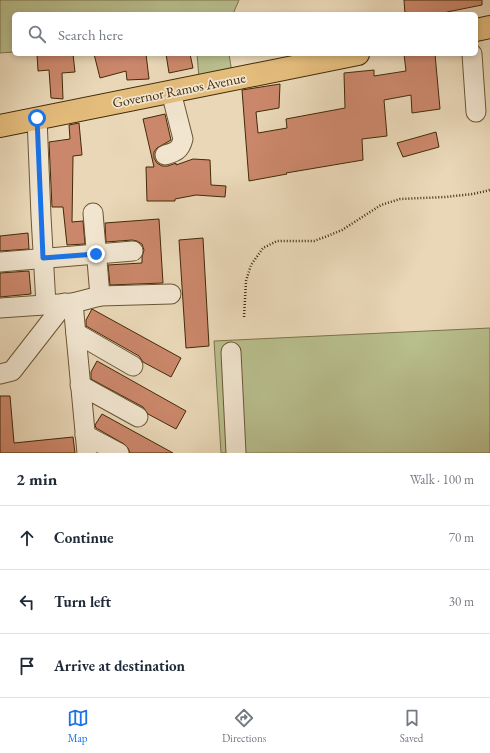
<!DOCTYPE html>
<html lang="en">
<head>
<meta charset="utf-8">
<style>
  body { margin:0; font-family:"EB Garamond",serif; background:#f6f6f7; color:#1f2937 }
  .stop { position:absolute; width:12px; height:12px; margin:-9px; border:3px solid #1a73e8; border-radius:50%; background:#fff }
  .stop.end { background:#1a73e8; border-color:#fff; box-shadow:0 1px 4px #0008 }
  .list { margin:0; padding:0; list-style:none }
  h2 { display:flex; justify-content:space-between; align-items:center; height:52px; margin:0; padding:0 16px; font-size:17px }
  h2 small { font-size:13px; font-weight:400; color:#747a83 }
  .list li { display:grid; grid-template-columns:26px 1fr auto; gap:12px; align-items:center; box-sizing:border-box; height:64px; padding:0 16px; border-top:1px solid #e0e1e3 }
  .list b { display:block; font-size:15px; white-space:nowrap }
  .list em { font-size:13px; font-style:normal; color:#747a83 }
  .icon { flex:none; width:22px; height:22px; fill:none; stroke:currentColor; stroke-width:2; stroke-linecap:round; stroke-linejoin:round }
  .map { position:relative; flex:none; width:490px; height:453px; overflow:hidden }
  .search { position:absolute; background:#fff; box-shadow:0 2px 6px #0003; left:12px; right:12px; top:12px; height:44px; display:flex; align-items:center; gap:10px; box-sizing:border-box; padding:0 14px; border-radius:6px; color:#747a83; font-size:15px }
  .sheet { height:244px; background:#fff }
  nav { display:flex; justify-content:space-around; align-items:center; box-sizing:border-box; height:56px; border-top:1px solid #e0e1e3; background:#fff; font-size:11px; color:#747a83 }
  nav a { display:grid; justify-items:center; gap:2px }
  nav .on { color:#1a73e8 }
  .map>svg:first-child { display:block }
  .green { fill:#b8be8d; stroke:#7d744a }
  .building { fill:#cb876b; stroke:#422b07 }
  .lines { fill:none; stroke-linecap:round; stroke-linejoin:round }
  .minor-casing { stroke:#6c5633; stroke-width:21 }
  .major-casing { stroke:#422b07; stroke-width:24 }
  .path { stroke:#422b07; stroke-width:2.5; stroke-dasharray:1 2; stroke-linecap:butt }
  .minor { stroke:#f1e5d0; stroke-width:19 }
  .major { stroke:#e4bc7c; stroke-width:22 }
  .route { stroke:#1a73e8; stroke-width:5 }
  .labels { text-anchor:middle; stroke-width:3.5; stroke-linejoin:round; paint-order:stroke }
  .street-label { font-size:14px; fill:#422b07; stroke:#f1e5d0 }
</style>
</head>
<body>
<div class="map">
<svg width="490" height="453" viewBox="0 0 490 453">
  <rect width="100%" height="100%" fill="#e9d7b7"/>
  <filter id="stains"><feTurbulence type="fractalNoise" baseFrequency=".005" numOctaves="4"/><feColorMatrix values="0 0 0 0 .2 0 0 0 0 .09 0 0 0 0 .02 0 0 0 .5 -.17"/></filter>
  <radialGradient id="worn" r=".72"><stop offset=".6" stop-color="#630" stop-opacity="0"/><stop offset="1" stop-color="#630" stop-opacity=".3"/></radialGradient>
  <!-- green -->
  <g class="green">
    <polygon points="0,0 239,0 233,14 14,14 14,52 0,53"/>
    <polygon points="197,54 229,54 232,73 199,78"/>
    <polygon points="490,328 490,453 221,453 214,341"/>
  </g>
  <!-- building -->
  <g class="building">
    <polygon points="404,0 482,0 482,5 447,12 447,14 405,14"/>
    <polygon points="37,54 73,54 75,72 62,73 63,99 51,98 49,70 38,71"/>
    <polygon points="94,54 146,54 149,79 127,80 126,71 100,78"/>
    <polygon points="166,54 190,54 193,68 169,73"/>
    <polygon points="404,54 435,54 440,109 412,113 411,95 384,100 387,136 362,139 363,160 286,173 287,174 249,181 242,90 280,84 279,108 256,112 258,133 287,128 286,119 345,108 344,73 374,70 374,76 406,71"/>
    <polygon points="165,114 171,140 157,148 154,152 154,158 157,163 162,166 168,166 176,163 176,165 193,159 210,160 211,185 226,186 225,197 196,195 175,199 175,201 147,201 146,167 154,167 143,119"/>
    <polygon points="79,123 82,155 73,156 72,222 83,221 85,244 67,245 63,207 52,207 49,142 70,139 69,125"/>
    <polygon points="436,132 439,147 403,157 397,143"/>
    <polygon points="159,219 163,283 110,285 108,265 142,263 142,257 144,250 142,244 137,241 132,240 106,242 105,223"/>
    <polygon points="28,233 29,249 0,251 0,236"/>
    <polygon points="203,238 209,346 186,348 179,240"/>
    <polygon points="29,271 31,294 0,297 0,273"/>
    <polygon points="92,309 181,358 171,377 143,362 139,356 86,326 86,320"/>
    <polygon points="97,361 186,411 176,429 148,414 143,407 91,379 91,372"/>
    <polygon points="0,396 10,396 14,443 73,437 75,453 0,453"/>
    <polygon points="102,414 173,453 130,453 128,448 124,444 96,428 95,425"/>
  </g>
  <g class="lines">
    <!-- minor casing -->
    <g class="minor-casing">
      <g id="minor">
        <polyline points="472,54 476,112"/>
        <polyline points="37,118 41,216 46,305"/>
        <path d="M165,155c10,-3 15,-4 18,-16l-12,-47"/>
        <polyline points="0,262 133,251"/>
        <polyline points="100,296 171,294"/>
        <polyline points="73,303 100,296 93,213"/>
        <polyline points="0,308 73,303 87,453"/>
        <polyline points="76,333 133,366"/>
        <polyline points="231,352 236,453"/>
        <polyline points="0,374 12,371 65,303"/>
        <polyline points="80,385 138,417"/>
        <polyline points="85,435 119,453"/>
      </g>
    </g>
    <!-- major casing -->
    <g class="major-casing">
      <g id="major">
        <polyline points="476,30 490,27"/>
        <polyline points="0,126 358,54"/>
      </g>
    </g>
    <!-- path -->
    <polyline class="path" points="244,317 246,281 251,265 263,248 277,241 314,241 325,237 342,230 381,205 400,199 445,197 473,194 490,190"/>
    <!-- minor -->
    <use href="#minor" class="minor"/>
    <!-- major -->
    <use href="#major" class="major"/>
  </g>
  <g class="lines">
    <!-- route -->
    <polyline class="route" points="37,118 43,258 96,254"/>
  </g>
  <g class="labels">
    <!-- street labels -->
    <g class="street-label">
      <text transform="translate(179 90) rotate(-11)" y="5">Governor Ramos Avenue</text>
    </g>
  </g>
  <rect width="100%" height="100%" filter="url(#stains)"/>
  <rect width="100%" height="100%" fill="url(#worn)"/>
</svg>
<div class="stop" style="left:37px;top:118px"></div>
<div class="stop end" style="left:96px;top:254px"></div>
<div class="search"><svg class="icon" aria-label="search" viewBox="0 0 24 24"><circle cx="10" cy="10" r="6"/><path d="M15 15l6 6"/></svg>Search here</div>
</div>
<section class="sheet">
<h2>2 min<small>Walk · 100 m</small></h2>
<ul class="list">
<li><svg class="icon" aria-label="ahead" viewBox="0 0 24 24"><path d="M12 20V5M6 11l6-6 6 6"/></svg><div><b>Continue</b></div><em>70 m</em></li>
<li><svg class="icon" aria-label="left" viewBox="0 0 24 24"><path d="M17 20v-9H6M10 6l-5 5 5 5"/></svg><div><b>Turn left</b></div><em>30 m</em></li>
<li><svg class="icon" aria-label="arrive" viewBox="0 0 24 24"><path d="M6 21V4h12l-3 4 3 4H6"/></svg><div><b>Arrive at destination</b></div></li>
</ul>
</section>
<nav>
<a class="on"><svg class="icon" aria-label="map" viewBox="0 0 24 24"><path d="M3 6l6-2 6 2 6-2v14l-6 2-6-2-6 2zM9 4v14M15 6v14"/></svg>Map</a>
<a><svg class="icon" aria-label="directions" viewBox="0 0 24 24"><path d="M12 3l9 9-9 9-9-9zM9 14v-3h6M13 9l2 2-2 2"/></svg>Directions</a>
<a><svg class="icon" aria-label="saved" viewBox="0 0 24 24"><path d="M7 4h10v16l-5-4-5 4z"/></svg>Saved</a>
</nav>
</body>
</html>
